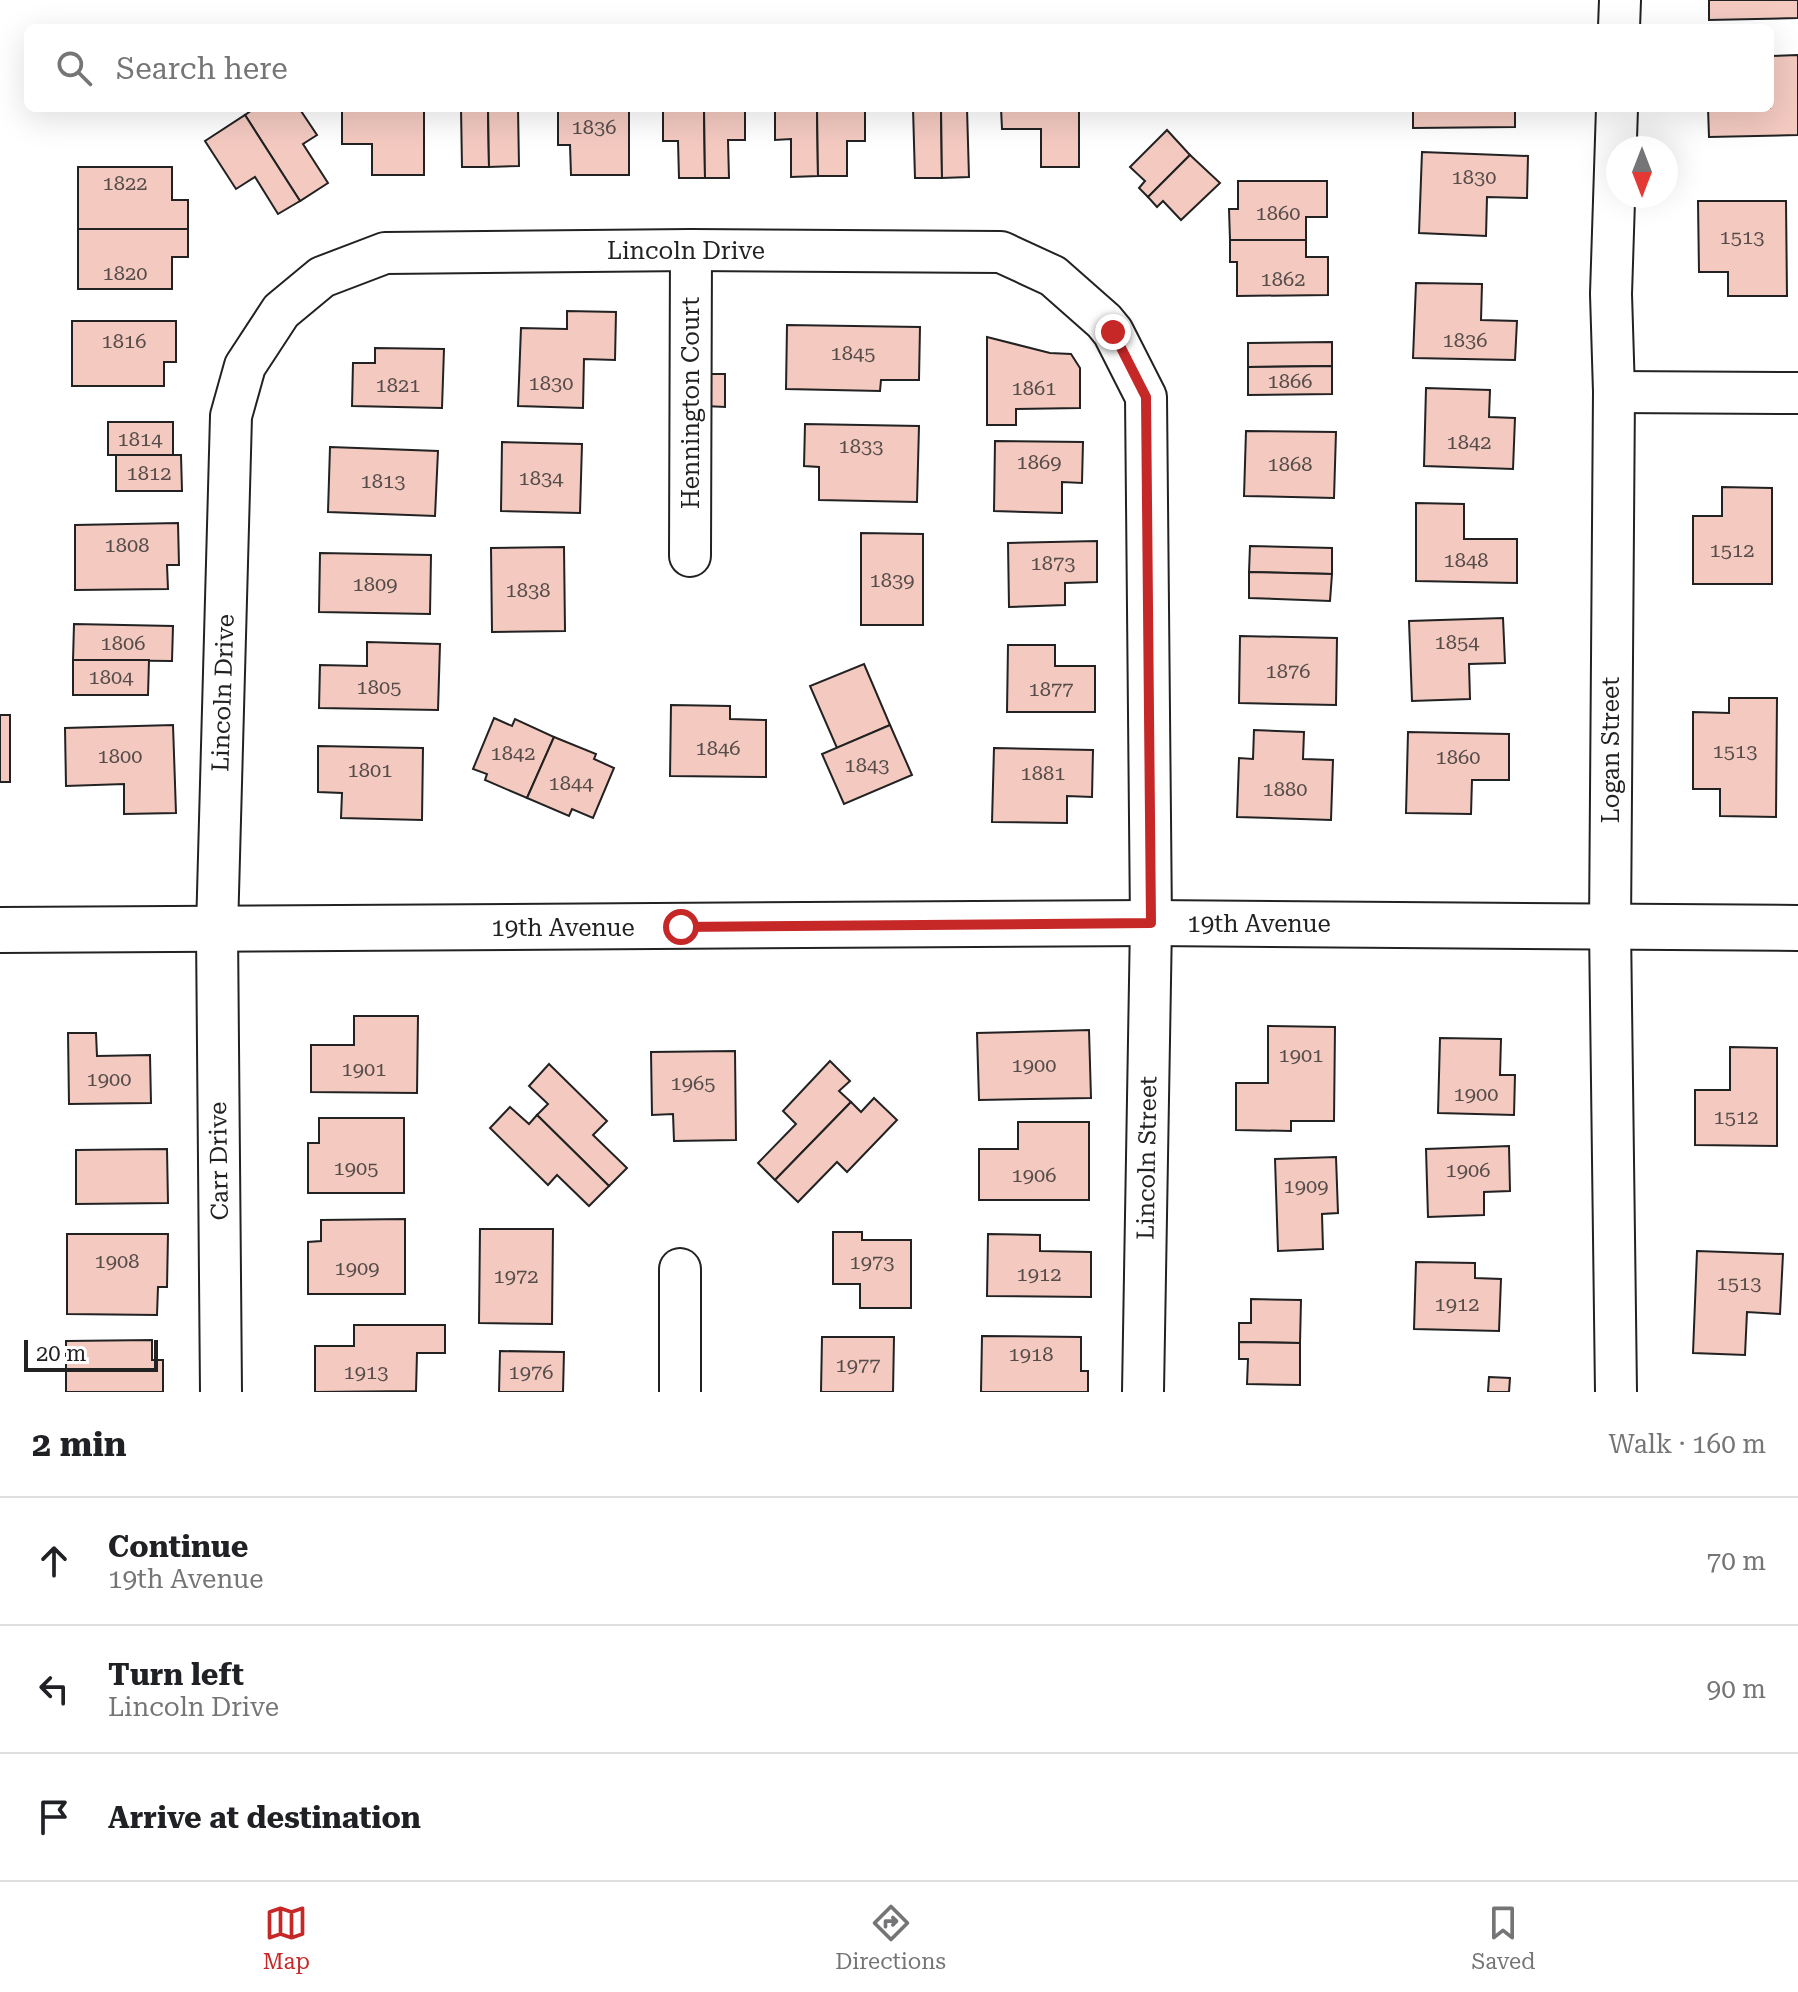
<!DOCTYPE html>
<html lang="en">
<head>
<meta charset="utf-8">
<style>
  body { margin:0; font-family:"Roboto Serif",serif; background:#f2f2f2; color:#202124 }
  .compass { position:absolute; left:1606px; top:136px; width:72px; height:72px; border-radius:50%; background:#fff; box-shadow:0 8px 32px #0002; rotate:180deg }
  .scale { position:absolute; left:24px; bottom:20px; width:134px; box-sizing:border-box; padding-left:8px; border:4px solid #222; border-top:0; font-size:22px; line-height:28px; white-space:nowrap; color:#222; -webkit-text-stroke:6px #fff; paint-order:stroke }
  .stop { position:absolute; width:24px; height:24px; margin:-18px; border:6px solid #c62828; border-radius:50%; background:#fff }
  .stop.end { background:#c62828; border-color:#fff; box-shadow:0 2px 8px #0008 }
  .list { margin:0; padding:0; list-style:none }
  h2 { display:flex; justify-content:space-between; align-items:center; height:104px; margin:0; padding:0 32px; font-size:34px }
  h2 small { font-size:26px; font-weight:400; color:#757577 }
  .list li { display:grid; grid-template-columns:52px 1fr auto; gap:24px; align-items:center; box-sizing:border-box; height:128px; padding:0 32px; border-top:2px solid #e0e0e0 }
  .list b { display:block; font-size:30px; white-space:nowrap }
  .list p { margin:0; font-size:26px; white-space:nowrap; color:#757577 }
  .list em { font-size:26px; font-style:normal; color:#757577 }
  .icon { flex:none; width:44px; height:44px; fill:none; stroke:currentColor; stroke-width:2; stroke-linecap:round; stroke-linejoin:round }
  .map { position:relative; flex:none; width:1798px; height:1392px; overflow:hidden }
  .search { position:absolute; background:#fff; box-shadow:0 8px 32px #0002; left:24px; right:24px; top:24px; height:88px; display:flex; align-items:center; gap:20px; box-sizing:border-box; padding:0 28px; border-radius:12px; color:#757577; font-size:30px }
  .sheet { height:488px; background:#fff }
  nav { display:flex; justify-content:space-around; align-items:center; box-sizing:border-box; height:112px; border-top:2px solid #e0e0e0; background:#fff; font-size:22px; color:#757577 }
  nav a { display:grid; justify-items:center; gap:4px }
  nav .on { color:#c62828 }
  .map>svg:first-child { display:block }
  .building { fill:#f3c9c0; stroke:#222; stroke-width:2 }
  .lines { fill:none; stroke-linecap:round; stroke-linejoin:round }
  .minor-casing { stroke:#222; stroke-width:44 }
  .tertiary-casing { stroke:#222; stroke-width:48 }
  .minor { stroke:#fff; stroke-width:40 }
  .tertiary { stroke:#fff; stroke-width:44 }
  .route { stroke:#c62828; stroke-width:10 }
  .labels { text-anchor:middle; stroke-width:6; stroke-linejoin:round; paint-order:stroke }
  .number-label { font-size:20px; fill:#564c4a }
  .street-label { font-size:24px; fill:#222; stroke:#fff }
</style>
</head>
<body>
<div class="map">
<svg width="1798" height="1392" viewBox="0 0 1798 1392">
  <rect width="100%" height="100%" fill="#fff"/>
  <!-- building -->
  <g class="building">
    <polygon points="1709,0 1798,0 1798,18 1709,20"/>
    <polygon points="1798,55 1798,135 1709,137 1708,108 1770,108 1770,56"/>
    <polygon points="255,108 299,108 317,135 303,144 328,183 300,201 245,115"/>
    <polygon points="342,108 424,108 424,175 372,175 372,144 342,144"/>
    <polygon points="461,108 488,108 489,167 462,167"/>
    <polygon points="488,108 518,108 519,166 489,167"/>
    <polygon points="558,108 629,108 629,175 571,175 570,145 558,145"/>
    <polygon points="663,108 704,108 705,178 679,178 678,141 663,141"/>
    <polygon points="704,108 745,108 745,140 728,140 729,178 705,178"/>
    <polygon points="775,108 817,108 818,176 791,177 791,139 775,140"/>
    <polygon points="817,108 865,108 865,141 847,141 847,176 818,176"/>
    <polygon points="913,108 941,108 942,178 915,178"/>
    <polygon points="941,108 967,108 969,177 942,178"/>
    <polygon points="1001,108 1079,108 1079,167 1041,167 1041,129 1002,129"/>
    <polygon points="1413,108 1515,108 1515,127 1413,128"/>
    <polygon points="245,115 300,201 278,214 255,177 236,189 205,141"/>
    <polygon points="1167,130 1190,155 1148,197 1139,188 1145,181 1130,167"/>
    <polygon points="1422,152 1528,156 1527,198 1487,197 1486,236 1419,233"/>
    <polygon points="1190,155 1220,183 1181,220 1163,201 1157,207 1148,197"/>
    <polygon points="78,167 172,167 172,200 188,200 188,229 78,229"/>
    <polygon points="1238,181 1327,181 1327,217 1306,217 1306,240 1230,240 1229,209 1238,209"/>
    <polygon points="1698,201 1786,201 1787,296 1728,296 1728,272 1699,272"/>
    <polygon points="78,229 188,229 188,257 172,257 172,289 78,289"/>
    <polygon points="1230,240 1306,240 1306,257 1328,257 1328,295 1237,296 1237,262 1230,262"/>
    <polygon points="1416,283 1482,284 1481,320 1517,321 1515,360 1413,358"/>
    <polygon points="567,311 616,312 615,360 584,359 583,408 518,406 521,328 567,329"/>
    <polygon points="72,321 176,321 176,362 164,362 164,386 72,386"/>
    <polygon points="787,325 920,327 919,380 881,380 880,391 786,389"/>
    <polygon points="987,337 1050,353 1071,354 1080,368 1080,408 1016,409 1016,425 987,425"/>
    <polygon points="1332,342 1332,366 1248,367 1248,343"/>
    <polygon points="375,348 444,349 442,408 352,406 353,363 375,363"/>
    <polygon points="1332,366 1332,394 1248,395 1248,367"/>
    <polygon points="707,374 725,374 725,407 705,406"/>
    <polygon points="1426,388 1490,390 1489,417 1515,418 1513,469 1424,466"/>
    <rect x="108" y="422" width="65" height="33"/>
    <polygon points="805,424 919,426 917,502 819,500 819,467 804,466"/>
    <polygon points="1246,431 1336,432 1334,498 1244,496"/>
    <polygon points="995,441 1083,442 1082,483 1062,482 1062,513 994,511"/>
    <polygon points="502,442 582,444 580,513 501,511"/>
    <polygon points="330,447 438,451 435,516 328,512"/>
    <polygon points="116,455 181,455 182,491 116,491"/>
    <polygon points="1722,487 1772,488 1772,584 1693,584 1693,516 1722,516"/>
    <polygon points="1416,503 1464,504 1464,539 1517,539 1517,583 1416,581"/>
    <polygon points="178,523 179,565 167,565 168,589 75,590 75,525"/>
    <polygon points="861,533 923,534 923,625 861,625"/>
    <polygon points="1097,541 1097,582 1065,583 1065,605 1009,607 1008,543"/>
    <polygon points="1250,546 1332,548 1332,574 1249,572"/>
    <polygon points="564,547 565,631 492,632 491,548"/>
    <polygon points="320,553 431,555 430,614 319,612"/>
    <polygon points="1249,572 1332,574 1330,601 1249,598"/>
    <polygon points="1503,618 1505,663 1469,664 1470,699 1412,701 1409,621"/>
    <polygon points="74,624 173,626 172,661 73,660"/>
    <polygon points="1240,636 1337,638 1336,705 1239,703"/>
    <polygon points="367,642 440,644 438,710 319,708 320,665 367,666"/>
    <polygon points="1008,645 1055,645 1055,666 1095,666 1095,712 1007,712"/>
    <polygon points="73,660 149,660 148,695 73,695"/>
    <polygon points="864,664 890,725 837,748 810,686"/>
    <polygon points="1729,698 1777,698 1776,817 1720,816 1720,789 1693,789 1693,712 1729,713"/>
    <polygon points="671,705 730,706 730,719 766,720 766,777 670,776"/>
    <rect x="0" y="715" width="10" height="67"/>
    <polygon points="494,718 512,726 515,719 554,737 527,798 485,780 487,774 473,769"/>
    <polygon points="173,725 176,813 124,814 124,784 66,786 65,728"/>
    <polygon points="890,725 912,775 844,804 822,754"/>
    <polygon points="1254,730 1304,732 1303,759 1333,760 1331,820 1237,817 1239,758 1253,759"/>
    <polygon points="1408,732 1509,734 1509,780 1472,780 1471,814 1406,813"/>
    <polygon points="554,737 596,754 594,759 614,768 593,818 572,809 569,816 527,798"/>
    <polygon points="318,746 423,748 422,820 341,818 342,793 318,792"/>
    <polygon points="994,748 1093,750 1092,797 1067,796 1067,823 992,822"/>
    <polygon points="354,1016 418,1016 417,1093 311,1092 311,1045 354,1045"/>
    <polygon points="1268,1026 1335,1027 1334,1121 1291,1121 1291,1131 1236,1130 1236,1083 1268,1083"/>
    <polygon points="1089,1030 1091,1098 979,1100 977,1033"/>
    <polygon points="68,1033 96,1033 97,1056 150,1055 151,1103 69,1104"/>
    <polygon points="1440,1038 1501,1039 1500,1075 1515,1075 1514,1115 1438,1113"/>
    <polygon points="1730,1047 1777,1048 1777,1146 1695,1145 1695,1090 1730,1090"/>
    <polygon points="735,1051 736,1140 674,1141 673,1114 652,1115 651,1052"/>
    <polygon points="830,1061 850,1081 839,1091 851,1102 775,1180 758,1163 796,1124 783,1111"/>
    <polygon points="549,1064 607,1121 593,1135 627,1168 609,1186 537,1115 548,1104 529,1086"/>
    <polygon points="874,1098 897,1120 847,1172 837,1162 798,1202 775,1180 851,1102 861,1112"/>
    <polygon points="510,1107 529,1124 537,1115 609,1186 589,1206 557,1175 548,1185 490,1128"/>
    <polygon points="319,1118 404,1118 404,1193 308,1193 308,1143 319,1143"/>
    <polygon points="1018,1122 1089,1122 1089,1200 979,1200 979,1149 1018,1149"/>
    <polygon points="1509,1146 1510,1191 1484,1192 1484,1215 1428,1217 1426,1149"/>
    <polygon points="167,1149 168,1203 76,1204 76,1150"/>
    <polygon points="1336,1157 1338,1213 1322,1214 1323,1249 1278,1251 1275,1159"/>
    <polygon points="405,1219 405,1294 308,1294 308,1242 321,1241 321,1220"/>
    <polygon points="480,1229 553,1229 552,1324 479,1323"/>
    <polygon points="833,1232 862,1232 862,1240 911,1240 911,1308 860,1308 860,1284 833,1284"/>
    <polygon points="67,1234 168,1234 167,1287 158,1287 157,1315 67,1314"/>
    <polygon points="988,1234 1040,1235 1040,1251 1091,1252 1091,1297 987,1296"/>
    <polygon points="1697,1251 1783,1254 1780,1314 1747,1312 1745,1355 1693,1353"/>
    <polygon points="1416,1262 1475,1263 1475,1278 1501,1279 1499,1331 1414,1329"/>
    <polygon points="1251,1299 1301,1300 1300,1343 1239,1342 1239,1323 1251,1323"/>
    <polygon points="354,1325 445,1325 445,1353 417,1353 416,1391 315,1392 315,1346 354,1346"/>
    <polygon points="982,1336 1081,1337 1081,1371 1088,1371 1088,1392 981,1392"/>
    <polygon points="822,1337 894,1337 893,1392 821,1392"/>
    <polygon points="152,1340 152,1360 163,1360 163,1392 66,1392 66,1341"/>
    <polygon points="1239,1342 1300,1343 1300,1385 1247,1384 1248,1359 1239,1359"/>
    <polygon points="500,1351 564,1352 563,1392 499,1392"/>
    <polygon points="1489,1377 1510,1378 1509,1392 1488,1392"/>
  </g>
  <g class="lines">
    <!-- minor casing -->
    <g class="minor-casing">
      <g id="minor">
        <polyline points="1619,28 1620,0"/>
        <polyline points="1614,392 1798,393"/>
        <polyline points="690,556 691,250"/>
        <polyline points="221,1392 217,930 231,416 245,366 281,311 322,277 385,253 691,250 1001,252 1053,276 1104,321 1113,332 1146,397 1151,923 1143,1392"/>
        <polyline points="680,1392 680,1269"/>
        <polyline points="1616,1392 1610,927 1614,392 1611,294 1617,108"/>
      </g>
    </g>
    <!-- tertiary casing -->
    <g class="tertiary-casing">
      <polyline id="tertiary" points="0,930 1151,923 1798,928"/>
    </g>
    <!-- minor -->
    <use href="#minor" class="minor"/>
    <!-- tertiary -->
    <use href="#tertiary" class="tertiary"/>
  </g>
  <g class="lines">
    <!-- route -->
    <polyline class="route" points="681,927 1151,923 1146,397 1113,332"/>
  </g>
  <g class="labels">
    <!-- number labels -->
    <g class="number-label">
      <text x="594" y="134">1836</text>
      <text x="1474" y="184">1830</text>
      <text x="125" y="190">1822</text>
      <text x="1278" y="220">1860</text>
      <text x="1742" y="244">1513</text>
      <text x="125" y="280">1820</text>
      <text x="1283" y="286">1862</text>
      <text x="1465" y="347">1836</text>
      <text x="124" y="348">1816</text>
      <text x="853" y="360">1845</text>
      <text x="1290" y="388">1866</text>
      <text x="551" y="390">1830</text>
      <text x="398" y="392">1821</text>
      <text x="1034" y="395">1861</text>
      <text x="140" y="446">1814</text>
      <text x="1469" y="449">1842</text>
      <text x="861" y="453">1833</text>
      <text x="1039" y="469">1869</text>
      <text x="1290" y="471">1868</text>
      <text x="149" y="480">1812</text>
      <text x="541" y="485">1834</text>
      <text x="383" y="488">1813</text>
      <text x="127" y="552">1808</text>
      <text x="1732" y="557">1512</text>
      <text x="1466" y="567">1848</text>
      <text x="1053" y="570">1873</text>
      <text x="892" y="587">1839</text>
      <text x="375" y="591">1809</text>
      <text x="528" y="597">1838</text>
      <text x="1457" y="649">1854</text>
      <text x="123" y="650">1806</text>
      <text x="1288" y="678">1876</text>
      <text x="111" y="684">1804</text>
      <text x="379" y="694">1805</text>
      <text x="1051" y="696">1877</text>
      <text x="718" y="755">1846</text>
      <text x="1735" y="758">1513</text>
      <text x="513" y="760">1842</text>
      <text x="120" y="763">1800</text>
      <text x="1458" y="764">1860</text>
      <text x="867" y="772">1843</text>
      <text x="370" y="777">1801</text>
      <text x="1043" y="780">1881</text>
      <text x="571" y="790">1844</text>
      <text x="1285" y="796">1880</text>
      <text x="1301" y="1062">1901</text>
      <text x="1034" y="1072">1900</text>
      <text x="364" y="1076">1901</text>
      <text x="109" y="1086">1900</text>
      <text x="693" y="1090">1965</text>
      <text x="1476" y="1101">1900</text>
      <text x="1736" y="1124">1512</text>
      <text x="356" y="1175">1905</text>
      <text x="1468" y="1177">1906</text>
      <text x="1034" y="1182">1906</text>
      <text x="1306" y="1193">1909</text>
      <text x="117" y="1268">1908</text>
      <text x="872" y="1269">1973</text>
      <text x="357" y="1275">1909</text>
      <text x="1039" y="1281">1912</text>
      <text x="516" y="1283">1972</text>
      <text x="1739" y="1290">1513</text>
      <text x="1457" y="1311">1912</text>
      <text x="1031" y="1361">1918</text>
      <text x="858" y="1372">1977</text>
      <text x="366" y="1379">1913</text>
      <text x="531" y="1379">1976</text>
    </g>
    <!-- street labels -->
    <g class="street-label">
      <text x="686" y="259">Lincoln Drive</text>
      <text transform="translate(691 403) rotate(-90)" y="8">Hennington Court</text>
      <text transform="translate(223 693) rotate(-88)" y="8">Lincoln Drive</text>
      <text transform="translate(1611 750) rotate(-90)" y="8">Logan Street</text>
      <text x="1259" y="932">19th Avenue</text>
      <text x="563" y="936">19th Avenue</text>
      <text transform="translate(1147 1158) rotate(-89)" y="8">Lincoln Street</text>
      <text transform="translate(219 1161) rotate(-91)" y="8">Carr Drive</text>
    </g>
  </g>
</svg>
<svg class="compass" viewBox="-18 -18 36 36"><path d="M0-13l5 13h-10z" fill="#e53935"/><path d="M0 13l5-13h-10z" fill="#757577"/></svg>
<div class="scale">20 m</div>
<div class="stop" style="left:681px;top:927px"></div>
<div class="stop end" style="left:1113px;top:332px"></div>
<div class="search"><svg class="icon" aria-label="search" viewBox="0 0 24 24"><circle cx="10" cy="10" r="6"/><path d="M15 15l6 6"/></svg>Search here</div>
</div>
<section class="sheet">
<h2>2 min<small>Walk · 160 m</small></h2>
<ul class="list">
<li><svg class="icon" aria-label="ahead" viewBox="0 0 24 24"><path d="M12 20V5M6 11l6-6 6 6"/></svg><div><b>Continue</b><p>19th Avenue</p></div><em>70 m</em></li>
<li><svg class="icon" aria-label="left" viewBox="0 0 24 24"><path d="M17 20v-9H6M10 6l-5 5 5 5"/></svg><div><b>Turn left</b><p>Lincoln Drive</p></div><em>90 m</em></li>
<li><svg class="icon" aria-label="arrive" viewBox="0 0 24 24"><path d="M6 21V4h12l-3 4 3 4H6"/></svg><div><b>Arrive at destination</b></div></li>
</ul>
</section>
<nav>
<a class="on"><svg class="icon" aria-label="map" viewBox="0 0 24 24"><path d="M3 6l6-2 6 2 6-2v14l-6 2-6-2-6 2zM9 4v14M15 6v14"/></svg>Map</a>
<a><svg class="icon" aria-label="directions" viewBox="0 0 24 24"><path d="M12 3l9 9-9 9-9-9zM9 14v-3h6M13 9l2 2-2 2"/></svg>Directions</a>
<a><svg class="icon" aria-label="saved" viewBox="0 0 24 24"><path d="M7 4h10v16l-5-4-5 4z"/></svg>Saved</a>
</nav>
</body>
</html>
